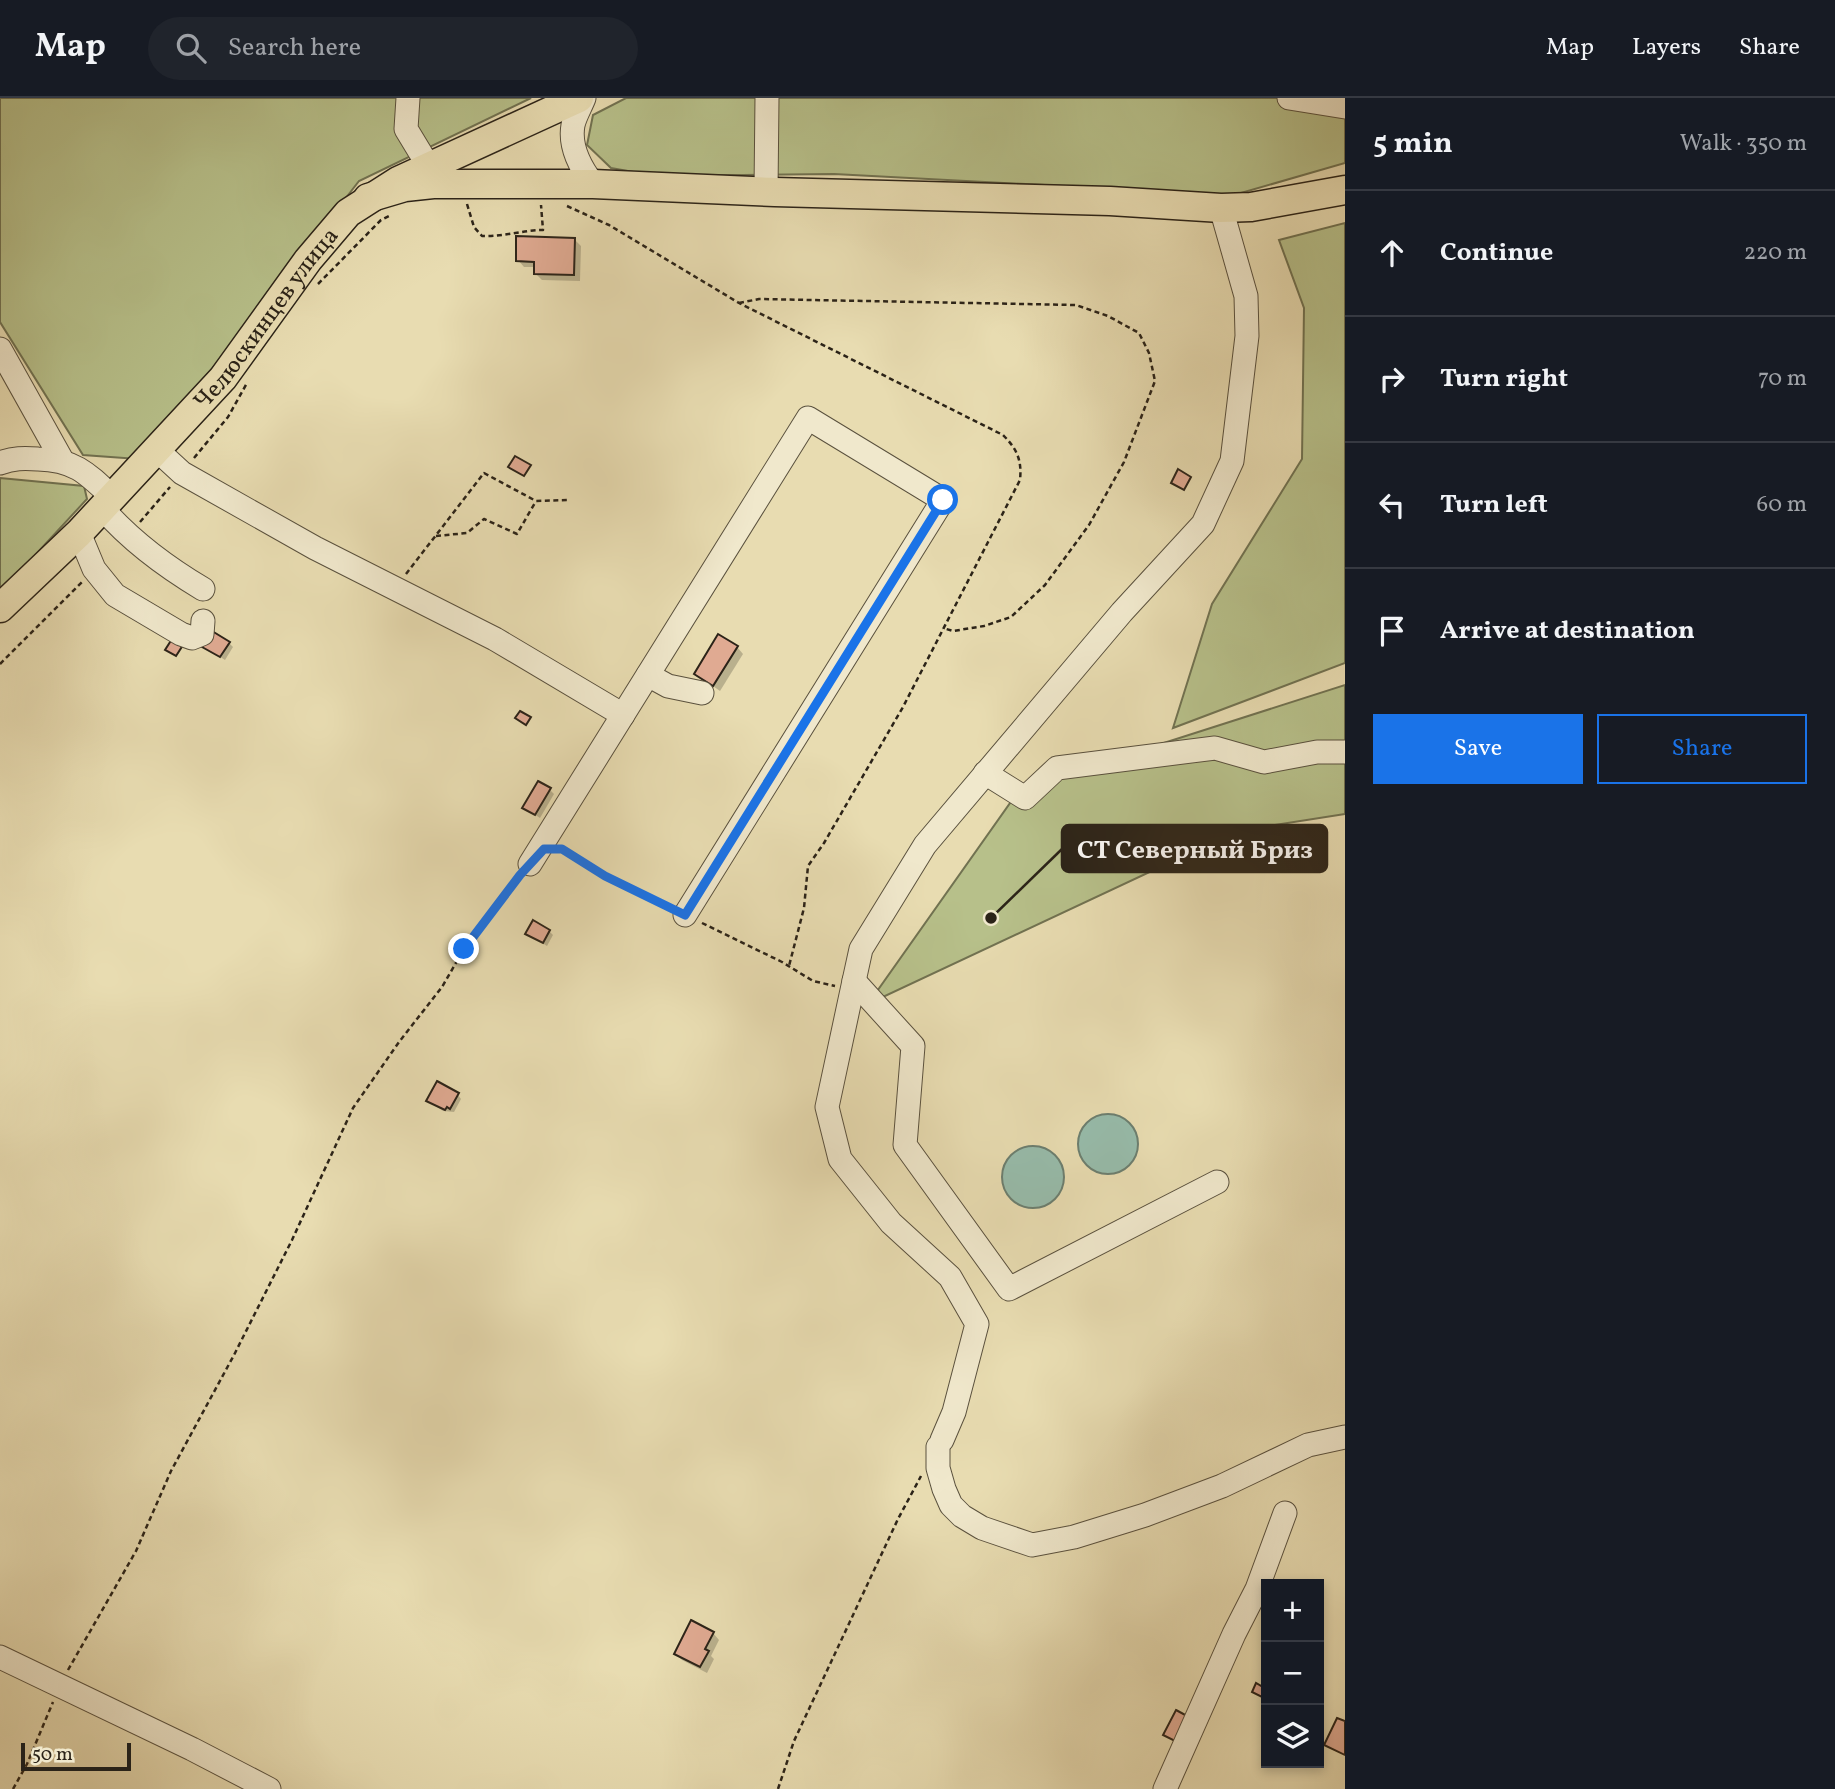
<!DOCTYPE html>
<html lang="en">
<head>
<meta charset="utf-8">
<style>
  body { margin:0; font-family:Vollkorn,serif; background:#20242c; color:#f1f3f6 }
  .controls { position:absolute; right:21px; bottom:21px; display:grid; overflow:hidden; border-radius:0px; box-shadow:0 4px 10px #0003 }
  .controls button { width:63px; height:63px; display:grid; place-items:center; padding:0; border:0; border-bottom:2px solid #363941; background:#171b24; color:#f1f3f6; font:35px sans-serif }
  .scale { position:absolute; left:21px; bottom:18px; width:110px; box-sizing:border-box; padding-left:7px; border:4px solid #2b2318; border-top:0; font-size:19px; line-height:24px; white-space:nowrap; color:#2b2318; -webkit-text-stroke:5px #f0e8cc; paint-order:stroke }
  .stop { position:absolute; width:21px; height:21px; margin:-16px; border:5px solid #1a73e8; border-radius:50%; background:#fff }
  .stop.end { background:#1a73e8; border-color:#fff; box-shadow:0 2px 7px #0008 }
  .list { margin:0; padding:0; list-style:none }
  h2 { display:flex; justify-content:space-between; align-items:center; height:91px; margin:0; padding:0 28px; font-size:30px }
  h2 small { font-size:23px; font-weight:400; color:#9ea1a6 }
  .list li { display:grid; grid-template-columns:46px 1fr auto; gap:21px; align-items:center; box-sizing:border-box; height:126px; padding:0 28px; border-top:2px solid #363941 }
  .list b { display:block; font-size:26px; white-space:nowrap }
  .list em { font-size:23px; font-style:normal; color:#9ea1a6 }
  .actions { display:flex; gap:14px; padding:21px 28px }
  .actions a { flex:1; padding:16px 0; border:2px solid #1a73e8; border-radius:0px; text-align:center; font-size:24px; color:#1a73e8 }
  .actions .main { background:#1a73e8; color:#fff }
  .icon { flex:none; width:38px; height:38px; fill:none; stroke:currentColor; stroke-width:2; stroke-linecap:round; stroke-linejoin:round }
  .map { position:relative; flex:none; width:1345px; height:1691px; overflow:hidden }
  header { display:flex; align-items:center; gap:42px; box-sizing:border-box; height:98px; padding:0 35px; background:#171b24; border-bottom:2px solid #363941 }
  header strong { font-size:33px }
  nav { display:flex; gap:38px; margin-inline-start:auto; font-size:24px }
  .search { width:490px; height:63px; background:#20242c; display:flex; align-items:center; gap:18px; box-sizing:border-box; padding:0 24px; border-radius:38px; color:#9ea1a6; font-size:26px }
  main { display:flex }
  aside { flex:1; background:#171b24 }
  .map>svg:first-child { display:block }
  .green { fill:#b7c08a; stroke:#717251; stroke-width:2 }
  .water { fill:#97bcab; stroke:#6c7f70; stroke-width:2 }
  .shadow { fill:#0003 }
  .building { fill:#e0aa92; stroke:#2b2318; stroke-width:2 }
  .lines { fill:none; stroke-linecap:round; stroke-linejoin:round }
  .minor-casing { stroke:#5a513e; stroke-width:25 }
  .major-casing { stroke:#2b2318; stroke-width:31 }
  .path { stroke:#2b2318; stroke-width:2.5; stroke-dasharray:5 3.5; stroke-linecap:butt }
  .minor { stroke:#f0e8cc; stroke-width:23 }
  .major { stroke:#e8dcb1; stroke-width:28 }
  .route { stroke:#1a73e8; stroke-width:9 }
  .labels { text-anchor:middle; stroke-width:5; stroke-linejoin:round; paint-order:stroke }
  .street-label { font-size:24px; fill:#2b2318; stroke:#f0e8cc }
  .leader { fill:none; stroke:#2b2318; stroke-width:2.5 }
  .callout-dot { fill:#2b2318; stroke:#f0e8cc; stroke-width:2.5 }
  .callout { fill:#2b2318; stroke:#2b2318; stroke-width:2.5 }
  .callout-label { font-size:26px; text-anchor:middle; font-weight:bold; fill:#fff }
</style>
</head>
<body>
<header>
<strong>Map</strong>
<div class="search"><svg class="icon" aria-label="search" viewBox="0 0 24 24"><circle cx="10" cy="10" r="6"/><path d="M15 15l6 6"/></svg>Search here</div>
<nav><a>Map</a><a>Layers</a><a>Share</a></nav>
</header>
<main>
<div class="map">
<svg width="1345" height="1691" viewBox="0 0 1345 1691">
  <rect width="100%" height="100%" fill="#e8dcb1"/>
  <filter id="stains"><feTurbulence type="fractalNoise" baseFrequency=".00286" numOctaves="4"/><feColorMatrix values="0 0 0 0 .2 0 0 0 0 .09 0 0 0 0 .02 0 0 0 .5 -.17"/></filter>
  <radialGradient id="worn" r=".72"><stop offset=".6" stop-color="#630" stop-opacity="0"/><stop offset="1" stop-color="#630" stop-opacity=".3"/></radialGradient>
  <!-- green -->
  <g class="green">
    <polygon points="0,0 531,0 359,83 243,233 138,361 83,357 0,224"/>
    <polygon points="626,0 1345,0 1345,65 1234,97 834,76 656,78 611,70 587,47 593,17"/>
    <polygon points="1345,125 1345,565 1173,630 1212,506 1302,361 1304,210 1279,142"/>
    <polygon points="0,380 84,388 87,401 0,495"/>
    <polygon points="1345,587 1345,716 1237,733 868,906 1020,691"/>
  </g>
  <!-- water -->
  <g class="water">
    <circle cx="1108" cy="1046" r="30"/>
    <circle cx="1033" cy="1079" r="31"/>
  </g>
  <!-- shadow -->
  <g class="shadow">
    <polygon points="574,141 581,148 580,183 542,182 536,176 536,169 524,169 518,162"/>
    <polygon points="229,545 233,549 225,562 205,549"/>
    <polygon points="737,549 743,556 720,593 696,576"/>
    <polygon points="550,692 554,696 540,720 525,710"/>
    <polygon points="549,833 553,837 547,848 527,835"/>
    <polygon points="458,997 461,1001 454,1014 443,1013 428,1003"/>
    <polygon points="713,1535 719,1542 711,1558 714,1561 707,1575 682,1562 676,1556"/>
  </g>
  <!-- building -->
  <g class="building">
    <polygon points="516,138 575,140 574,177 534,176 534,164 516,163"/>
    <polygon points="515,358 531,367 524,378 508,369"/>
    <polygon points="1178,371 1191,379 1184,392 1171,385"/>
    <polygon points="212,533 230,544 220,559 202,549"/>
    <polygon points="718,536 738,548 713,588 694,576"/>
    <polygon points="172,541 183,547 176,558 165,552"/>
    <polygon points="520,613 531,619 526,627 515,620"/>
    <polygon points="538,683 551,690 535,717 522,710"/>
    <polygon points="533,822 550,832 543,845 525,836"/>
    <polygon points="437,983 459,995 450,1011 447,1009 445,1012 426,1003"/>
    <polygon points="691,1522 714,1534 705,1551 709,1553 700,1569 674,1556"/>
    <polygon points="1266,1582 1266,1601 1252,1594 1256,1585 1263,1589"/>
    <polygon points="1176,1612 1189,1619 1177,1644 1163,1637"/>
    <polygon points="1337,1620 1345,1623 1345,1657 1324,1647"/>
  </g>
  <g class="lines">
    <!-- minor casing -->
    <g class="minor-casing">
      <g id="minor">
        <polyline points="408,0 406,31 429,69"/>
        <path d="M584,0c-3,8 -9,18 -11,27 -4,22 7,42 20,59"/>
        <polyline points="1289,0 1345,9"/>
        <polyline points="766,93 767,0"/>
        <polyline points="0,251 62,362"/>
        <polyline points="157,352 182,375 315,450 495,541 623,617"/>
        <path d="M0,365c13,-5 24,-5 38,-4 37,1 49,14 75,39"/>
        <path d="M103,411c29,33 63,58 100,80"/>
        <polyline points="79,435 94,471 115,497 181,536 192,540 202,536 203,523"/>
        <polyline points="648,577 668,588 702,595"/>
        <polyline points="985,675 1025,700 1057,670 1215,650 1264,664 1317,654 1345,654"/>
        <polyline points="530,766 808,320 943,402 685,817"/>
        <polyline points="854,883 913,948 905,1047 1009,1191 1217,1084"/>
        <polyline points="942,1342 954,1314 977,1226 950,1179 891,1125 840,1061 827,1009 854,883 861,851 925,747 1122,514 1203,426 1232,363 1247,238 1246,198 1221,110"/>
        <polyline points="938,1349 938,1370 944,1391 951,1407 962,1418 982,1430 1032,1447 1074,1439 1145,1417 1222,1388 1308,1347 1345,1339"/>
        <polyline points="0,1559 192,1651 269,1691"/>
        <polyline points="1165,1691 1234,1536 1257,1491 1285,1415"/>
      </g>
    </g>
    <!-- major casing -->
    <g class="major-casing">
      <g id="major">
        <polyline points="368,100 405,89 433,86 593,86 775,94 1110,103 1221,110 1251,109 1345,92"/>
        <path id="s1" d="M0,510l79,-75 144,-155 85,-118 40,-47 50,-32 181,-83"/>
      </g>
    </g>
    <!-- path -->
    <g class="path">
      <path d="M467,106l7,23 8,9c21,1 41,-6 61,-6l-2,-25"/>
      <path d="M567,108l42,19 130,78 264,132c14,14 19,25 17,45l-117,227 -79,136 -16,23 -4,42 -15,58"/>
      <polyline points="318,186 381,122 391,117"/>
      <polyline points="739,205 759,201 1076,207 1108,218 1139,235 1149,255 1155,283 1124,364 1089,427 1045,487 1011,519 984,528 953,533 943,530"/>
      <polyline points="194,360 228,319 247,285"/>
      <polyline points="140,424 170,389"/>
      <polyline points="436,438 467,435 484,421 517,436 536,403"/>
      <polyline points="406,476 484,375 536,403 568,402"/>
      <polyline points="0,566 82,484"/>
      <polyline points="560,751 605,778 668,809"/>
      <polyline points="702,825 782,864 813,883 835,888"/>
      <polyline points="68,1572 136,1453 171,1373 234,1257 292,1142 353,1010 399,944 442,889 464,851 517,780"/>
      <polyline points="13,1691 27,1666 53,1604"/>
      <polyline points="778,1691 794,1643 898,1421 921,1378"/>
    </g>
    <!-- minor -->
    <use href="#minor" class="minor"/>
    <!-- major -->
    <use href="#major" class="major"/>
  </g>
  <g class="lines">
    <!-- route -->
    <polyline class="route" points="464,851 520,777 544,751 562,751 605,778 685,817 943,402"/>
  </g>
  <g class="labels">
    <!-- street labels -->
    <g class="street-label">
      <text dy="8" stroke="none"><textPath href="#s1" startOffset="394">Челюскинцев улица</textPath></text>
    </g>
  </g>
  <!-- callouts -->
  <path class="leader" d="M991 820L1062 751"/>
  <circle class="callout-dot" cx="991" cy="820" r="7"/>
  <rect class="callout" x="1062" y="727" width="265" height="47" rx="7"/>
  <g class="callout-label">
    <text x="1195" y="760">СТ Северный Бриз</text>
  </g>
  <rect width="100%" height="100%" filter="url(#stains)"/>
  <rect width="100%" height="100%" fill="url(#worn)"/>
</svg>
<div class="controls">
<button>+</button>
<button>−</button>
<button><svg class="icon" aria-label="layers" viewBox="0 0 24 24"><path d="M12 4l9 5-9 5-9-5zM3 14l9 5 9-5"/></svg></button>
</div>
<div class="scale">50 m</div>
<div class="stop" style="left:943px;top:402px"></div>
<div class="stop end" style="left:464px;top:851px"></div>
</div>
<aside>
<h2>5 min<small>Walk · 350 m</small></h2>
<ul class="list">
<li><svg class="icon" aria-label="ahead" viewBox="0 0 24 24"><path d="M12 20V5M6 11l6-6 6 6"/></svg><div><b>Continue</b></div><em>220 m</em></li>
<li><svg class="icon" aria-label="right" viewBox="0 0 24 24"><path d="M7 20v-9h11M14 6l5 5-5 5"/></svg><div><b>Turn right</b></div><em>70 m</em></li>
<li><svg class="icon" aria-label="left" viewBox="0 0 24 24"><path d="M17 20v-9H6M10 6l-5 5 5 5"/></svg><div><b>Turn left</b></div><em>60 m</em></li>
<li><svg class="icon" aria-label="arrive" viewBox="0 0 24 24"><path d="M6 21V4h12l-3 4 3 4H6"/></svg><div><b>Arrive at destination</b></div></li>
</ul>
<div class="actions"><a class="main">Save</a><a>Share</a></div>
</aside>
</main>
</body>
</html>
